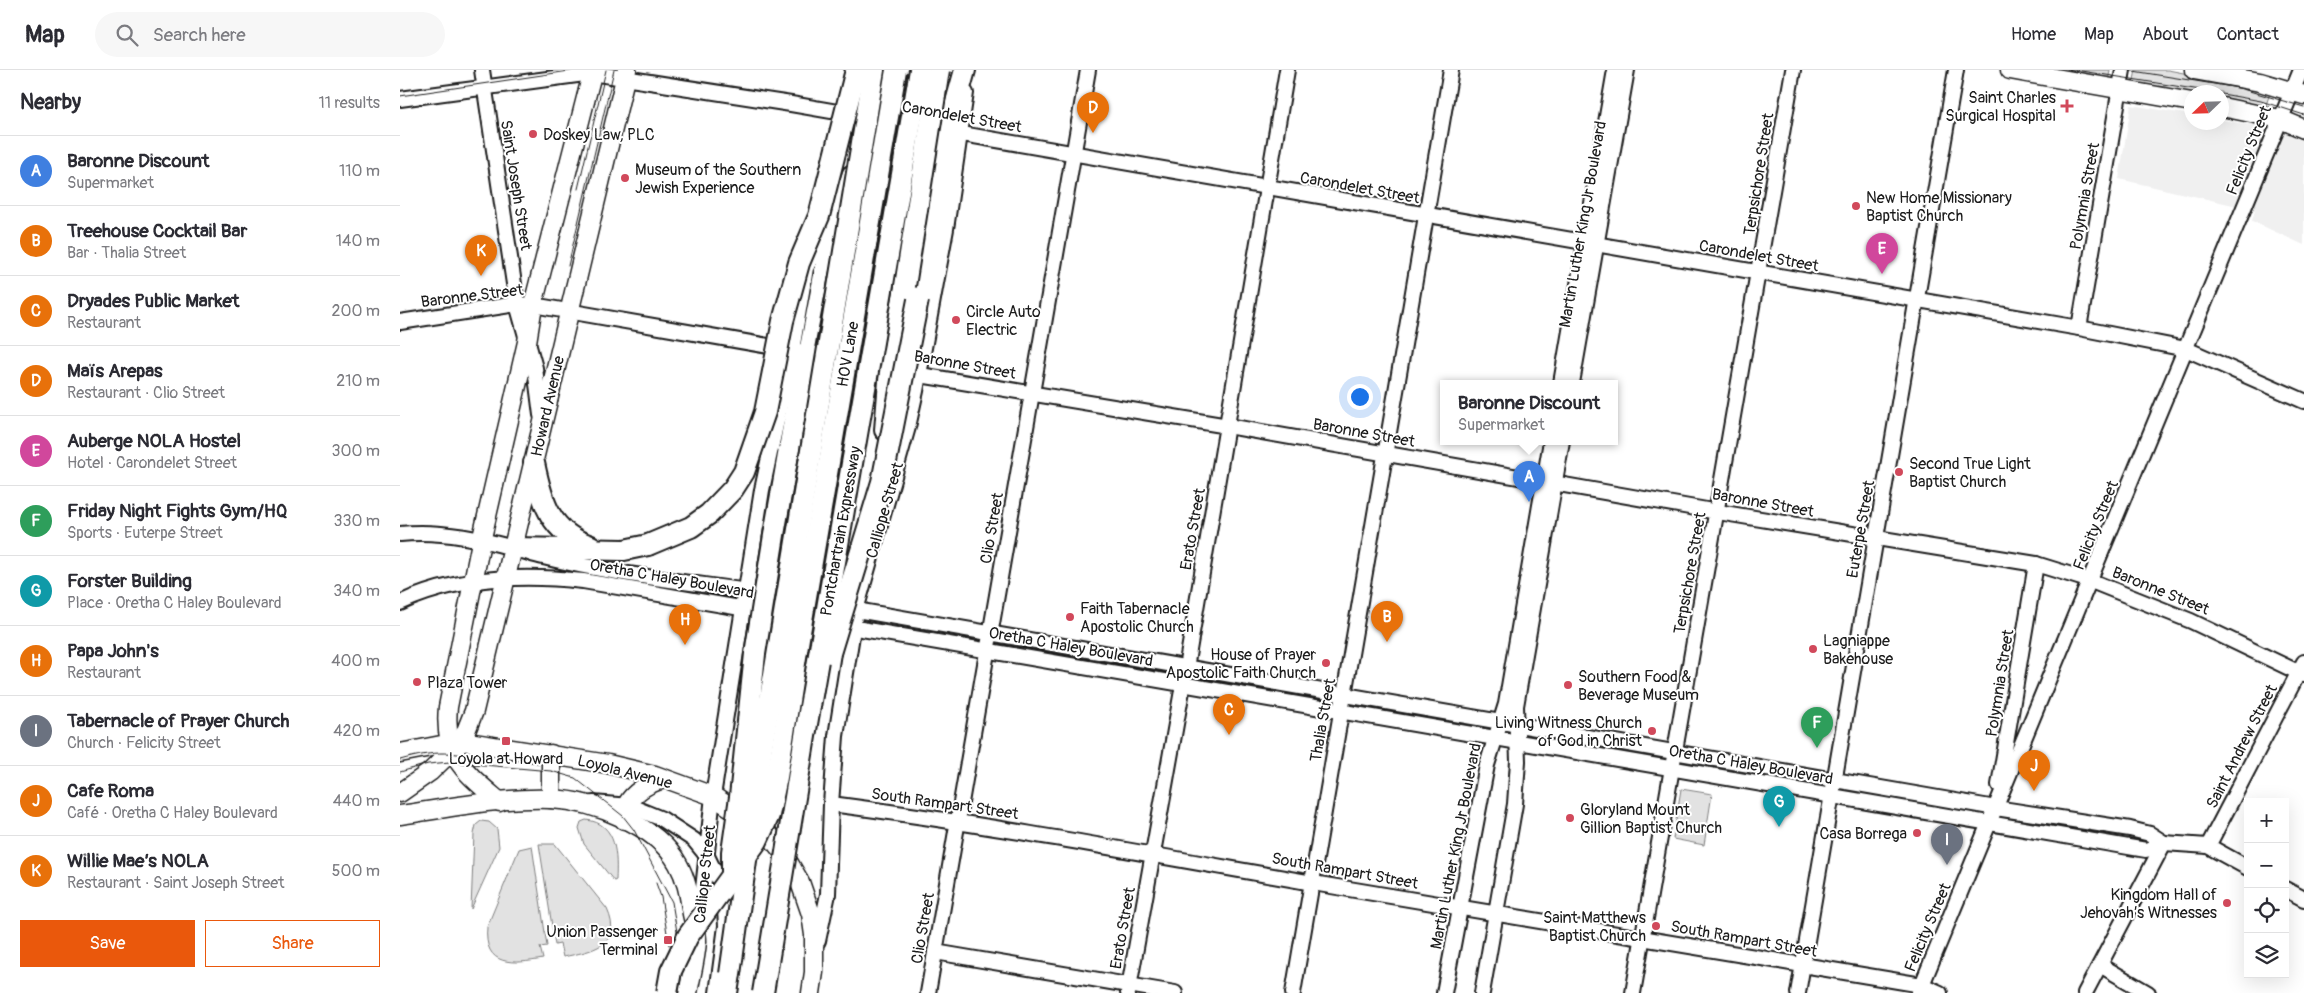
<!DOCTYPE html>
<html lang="en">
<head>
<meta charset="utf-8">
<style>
  body { margin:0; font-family:Pangolin,sans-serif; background:#f7f7f7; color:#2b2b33 }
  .controls { position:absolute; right:15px; bottom:15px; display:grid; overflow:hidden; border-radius:0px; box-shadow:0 5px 20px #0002 }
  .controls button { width:45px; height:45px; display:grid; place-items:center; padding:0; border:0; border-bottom:1px solid #e1e1e2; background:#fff; color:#2b2b33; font:25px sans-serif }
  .compass { position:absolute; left:1784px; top:15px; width:45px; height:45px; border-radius:50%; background:#fff; box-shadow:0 5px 20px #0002; rotate:247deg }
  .you { position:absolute; left:959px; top:326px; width:18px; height:18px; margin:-12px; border:4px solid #fff; border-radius:50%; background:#1a73e8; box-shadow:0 0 0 8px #1a73e833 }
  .badge { display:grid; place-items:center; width:32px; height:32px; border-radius:50%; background:#ea580c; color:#fff; font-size:16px; font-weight:700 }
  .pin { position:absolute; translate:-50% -41px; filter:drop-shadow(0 1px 2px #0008) }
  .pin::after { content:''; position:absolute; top:26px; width:18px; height:15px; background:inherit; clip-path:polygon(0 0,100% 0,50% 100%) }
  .popup { position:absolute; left:1040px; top:310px; width:178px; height:65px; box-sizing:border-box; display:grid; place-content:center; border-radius:0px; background:#fff; filter:drop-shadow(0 1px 4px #0005); font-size:16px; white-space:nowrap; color:#7c7c81 }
  .popup b { font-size:19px; color:#2b2b33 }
  .popup::after { content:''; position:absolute; left:50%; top:100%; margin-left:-10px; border:10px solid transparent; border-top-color:#fff }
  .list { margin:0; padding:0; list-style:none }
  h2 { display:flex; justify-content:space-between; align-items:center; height:65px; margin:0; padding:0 20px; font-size:21px }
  h2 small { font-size:16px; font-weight:400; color:#7c7c81 }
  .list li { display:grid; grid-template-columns:32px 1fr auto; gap:15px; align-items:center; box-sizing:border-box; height:70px; padding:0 20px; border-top:1px solid #e1e1e2 }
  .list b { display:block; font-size:19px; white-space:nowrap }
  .list p { margin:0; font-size:16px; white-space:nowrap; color:#7c7c81 }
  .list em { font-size:16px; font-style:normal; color:#7c7c81 }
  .actions { display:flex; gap:10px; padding:15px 20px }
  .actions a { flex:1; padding:11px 0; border:1px solid #ea580c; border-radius:0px; text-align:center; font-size:18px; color:#ea580c }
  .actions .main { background:#ea580c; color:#fff }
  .icon { flex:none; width:28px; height:28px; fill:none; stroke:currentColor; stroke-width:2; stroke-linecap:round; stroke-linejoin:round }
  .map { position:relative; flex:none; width:1904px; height:923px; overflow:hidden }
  header { display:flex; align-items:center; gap:30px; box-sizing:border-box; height:70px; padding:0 25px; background:#fff; border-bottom:1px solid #e1e1e2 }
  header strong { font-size:24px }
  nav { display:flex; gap:28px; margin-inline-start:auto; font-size:18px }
  .search { width:350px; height:45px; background:#f7f7f7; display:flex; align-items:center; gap:12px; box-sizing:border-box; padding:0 18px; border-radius:28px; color:#7c7c81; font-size:19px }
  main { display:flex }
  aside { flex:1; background:#fff }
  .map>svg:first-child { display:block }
  .built { fill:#f0f0f0 }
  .green { fill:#e2e2e2; stroke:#7f7f7f }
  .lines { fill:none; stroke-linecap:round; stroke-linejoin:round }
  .minor-casing { stroke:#1c1c1c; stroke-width:18 }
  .major-casing { stroke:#1c1c1c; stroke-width:21 }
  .highway-casing { stroke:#1c1c1c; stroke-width:24 }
  .minor { stroke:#fff; stroke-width:14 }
  .major { stroke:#fff; stroke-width:18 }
  .highway { stroke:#fff; stroke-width:20 }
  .tram { stroke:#1c1c1c; stroke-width:1 }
  .highway-bridge-casing { stroke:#1c1c1c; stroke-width:24; stroke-linecap:butt }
  .highway-bridge { stroke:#fff; stroke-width:20 }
  .poi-dot { fill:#d1495b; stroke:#fff; stroke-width:2 }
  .labels { text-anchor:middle; stroke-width:4; stroke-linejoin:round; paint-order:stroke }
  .poi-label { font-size:16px; fill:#1c1c1c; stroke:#fff; text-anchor:start }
  .street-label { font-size:16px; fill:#1c1c1c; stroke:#fff }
</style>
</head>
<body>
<header>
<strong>Map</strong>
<div class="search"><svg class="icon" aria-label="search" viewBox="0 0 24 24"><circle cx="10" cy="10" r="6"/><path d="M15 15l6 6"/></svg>Search here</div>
<nav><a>Home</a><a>Map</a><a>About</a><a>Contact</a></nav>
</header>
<main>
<aside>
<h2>Nearby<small>11 results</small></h2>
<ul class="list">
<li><span class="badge" style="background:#3f7fe0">A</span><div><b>Baronne Discount</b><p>Supermarket</p></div><em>110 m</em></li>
<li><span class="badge" style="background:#e8710a">B</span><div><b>Treehouse Cocktail Bar</b><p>Bar · Thalia Street</p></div><em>140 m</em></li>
<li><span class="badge" style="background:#e8710a">C</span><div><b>Dryades Public Market</b><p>Restaurant</p></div><em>200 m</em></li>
<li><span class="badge" style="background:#e8710a">D</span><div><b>Maïs Arepas</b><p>Restaurant · Clio Street</p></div><em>210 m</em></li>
<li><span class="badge" style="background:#d1479c">E</span><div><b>Auberge NOLA Hostel</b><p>Hotel · Carondelet Street</p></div><em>300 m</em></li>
<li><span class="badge" style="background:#2e9e5b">F</span><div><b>Friday Night Fights Gym/HQ</b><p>Sports · Euterpe Street</p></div><em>330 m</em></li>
<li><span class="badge" style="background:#0f9aa8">G</span><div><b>Forster Building</b><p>Place · Oretha C Haley Boulevard</p></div><em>340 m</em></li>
<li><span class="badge" style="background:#e8710a">H</span><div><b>Papa John's</b><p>Restaurant</p></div><em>400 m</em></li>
<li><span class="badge" style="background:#6b7280">I</span><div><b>Tabernacle of Prayer Church</b><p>Church · Felicity Street</p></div><em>420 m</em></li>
<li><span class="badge" style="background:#e8710a">J</span><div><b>Cafe Roma</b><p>Café · Oretha C Haley Boulevard</p></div><em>440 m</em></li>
<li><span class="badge" style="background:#e8710a">K</span><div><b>Willie Mae’s NOLA</b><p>Restaurant · Saint Joseph Street</p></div><em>500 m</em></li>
</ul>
<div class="actions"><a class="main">Save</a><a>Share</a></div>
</aside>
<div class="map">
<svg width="1904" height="923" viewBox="0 0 1904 923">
  <rect width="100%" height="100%" fill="#fff"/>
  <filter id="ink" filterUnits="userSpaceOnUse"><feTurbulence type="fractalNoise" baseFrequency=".02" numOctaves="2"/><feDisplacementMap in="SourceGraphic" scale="10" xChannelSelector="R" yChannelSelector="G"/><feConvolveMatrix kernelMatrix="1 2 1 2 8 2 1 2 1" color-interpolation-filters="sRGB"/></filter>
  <g filter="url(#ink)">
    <!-- built -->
    <polygon class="built" points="1731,35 1791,45 1792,52 1822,52 1822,50 1889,61 1904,68 1904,175 1852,151 1855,140 1719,109"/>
    <!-- green -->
    <g class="green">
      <polygon points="1637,0 1710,0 1708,12"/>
      <polygon points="1736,0 1768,0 1871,20 1865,38 1822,31 1822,22 1792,22 1791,26 1733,15"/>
      <polygon points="1281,719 1312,724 1304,775 1273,769"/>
      <path d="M186,750c32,3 31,37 30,60l-2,1 -30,-37 -5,-16 2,-6z"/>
      <polygon points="81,751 89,752 97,759 99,777 71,839 74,764 76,755"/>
      <path d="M139,774h16l52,65c17,37 -16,42 -44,48l-3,-13 -5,1z"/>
      <path d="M132,776l15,100 -7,1 3,12c-29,5 -60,9 -56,-32l32,-78z"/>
    </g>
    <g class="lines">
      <!-- minor casing -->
      <g class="minor-casing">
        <g id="minor">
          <polyline points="82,0 117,234 135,298 141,345"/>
          <polyline points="0,29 192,3 391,34 518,56"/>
          <polyline points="539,60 1679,258 1786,279 1904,331"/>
          <polyline points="0,252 117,234 133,235 426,286 520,305 828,356 1318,442 1636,494 1691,511 1791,551 1904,605"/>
          <polyline points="1679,258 1723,0"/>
          <polyline points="406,283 422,200 433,157"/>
          <polyline points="1161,313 1215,0"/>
          <polyline points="1172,313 1227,0"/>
          <path d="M0,464c37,-4 78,4 113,14 9,2 17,6 26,8 68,17 139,25 208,35l1249,217 134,21 20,5 14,9"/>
          <path d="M0,533c56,-26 122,-29 183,-22l1563,269 18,-7 44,3 40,22"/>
          <polyline points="1599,715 1636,494"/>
          <polyline points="193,733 230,736 262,749 294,770 307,786 324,821 326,856 317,923"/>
          <path d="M431,734c162,21 322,51 482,79 203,35 406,69 609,102l18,8"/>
          <polyline points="1808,776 1904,592"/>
          <polyline points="1885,819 1904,829"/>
          <polyline points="300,847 313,726 362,420 392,280 406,198 440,131 450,103"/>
          <polyline points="418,871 428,824 431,734 436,666 456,540 508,357 516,321 546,159 566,23"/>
          <polyline points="535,882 775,923"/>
          <polyline points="1700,895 1748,923"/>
          <polyline points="1519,922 1901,0"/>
          <polyline points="528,923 688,0"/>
          <polyline points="728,923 786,598 887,0"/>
          <polyline points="893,923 1051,0"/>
          <polyline points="1044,923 1087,695 1106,634 1151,371"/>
          <polyline points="1082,923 1115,734 1118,691 1116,636 1162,371"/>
          <polyline points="1233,923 1393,0"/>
          <polyline points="1398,923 1556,0"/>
          <polyline points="1685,923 1764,773"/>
        </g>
      </g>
      <!-- major casing -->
      <g class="major-casing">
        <g id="major">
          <polyline points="1610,0 1792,32"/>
          <polyline points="1794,0 1860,12 1904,25"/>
          <polyline points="1822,37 1880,49 1904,59"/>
          <polyline points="0,683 62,671 208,694 255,705 313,726 367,762 382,781 400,812 411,844 414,865 414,902 411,923"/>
          <polyline points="0,723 30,702 62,671 74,641 227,0"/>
          <polyline points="151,729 151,684"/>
          <path d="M100,732c-35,-30 -57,-45 -52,-95l33,-165 46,-200 6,-37 60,-235"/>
          <path d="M0,745c49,-7 101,-18 151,-16 42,2 106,26 127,65 9,16 11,32 14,50 2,9 5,18 5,27 -1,17 -6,35 -9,52"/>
          <path d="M224,750c-2,-22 22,-37 41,-41"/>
        </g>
      </g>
      <!-- highway casing -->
      <g class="highway-casing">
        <g id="highway">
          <polyline points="518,230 548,61 565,0"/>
          <polyline points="485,360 490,299 505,216"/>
          <path d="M134,393c8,39 16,70 57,83"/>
          <polyline points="375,459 406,283"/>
          <polyline points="113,478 224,480 248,475"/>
          <polyline points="327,923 330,904"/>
        </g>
      </g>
      <!-- minor -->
      <use href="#minor" class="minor"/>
      <!-- major -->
      <use href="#major" class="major"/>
      <!-- highway -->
      <use href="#highway" class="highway"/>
      <!-- tram -->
      <g class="tram">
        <polyline points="1675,0 1813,22"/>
        <polyline points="1727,0 1839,18 1904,37"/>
        <polyline points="1822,24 1861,31 1904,45"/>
        <polyline points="0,26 176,0"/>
        <polyline points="178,119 206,0"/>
        <polyline points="168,196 214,0"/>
        <path d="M0,690c36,-10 53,-9 89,1"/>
        <polyline points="0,702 28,694 50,692 151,701 175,708 223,746 234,760 272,832 279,874"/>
        <polyline points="256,813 261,827 269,875"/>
      </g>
      <!-- highway-bridge casing -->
      <g class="highway-bridge-casing">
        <g id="highway-bridge">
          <polyline points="505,216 539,0"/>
          <polyline points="248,475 291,457 309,444 333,419 344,402 365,342 383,251 399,193 419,146 456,0"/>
          <polyline points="430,583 482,412 518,230"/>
          <polyline points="332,807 332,782 340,727 355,584 375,459"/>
          <polyline points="330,904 362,677 474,0"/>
          <polyline points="267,923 271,901 288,866 357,771 369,745 377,707 399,568 496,0"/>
          <polyline points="363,923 407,654 520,0"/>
        </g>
      </g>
      <!-- highway-bridge -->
      <use href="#highway-bridge" class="highway-bridge"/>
    </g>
  </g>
  <!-- markers -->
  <g class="poi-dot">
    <path d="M1664.5 28.5h5v5h5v5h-5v5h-5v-5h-5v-5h5z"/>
    <circle cx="133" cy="64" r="5"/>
    <circle cx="225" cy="108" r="5"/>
    <circle cx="1456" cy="136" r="5"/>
    <circle cx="556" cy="250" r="5"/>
    <circle cx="1499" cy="402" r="5"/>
    <circle cx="670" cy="547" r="5"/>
    <circle cx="1413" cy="579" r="5"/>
    <circle cx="926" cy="593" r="5"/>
    <circle cx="17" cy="612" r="5"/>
    <circle cx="1168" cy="615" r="5"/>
    <circle cx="1252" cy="661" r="5"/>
    <rect x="101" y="666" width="10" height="10" rx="2.5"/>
    <circle cx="1170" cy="748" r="5"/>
    <circle cx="1517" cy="763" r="5"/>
    <circle cx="1827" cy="833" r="5"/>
    <circle cx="1256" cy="856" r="5"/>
    <rect x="263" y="865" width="10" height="10" rx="2.5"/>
  </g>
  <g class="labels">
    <!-- poi labels -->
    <g class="poi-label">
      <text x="1656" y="33" text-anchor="end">Saint Charles<tspan x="1656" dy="18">Surgical Hospital</tspan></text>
      <text x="143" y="70">Doskey Law, PLC</text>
      <text x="235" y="105">Museum of the Southern<tspan x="235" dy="18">Jewish Experience</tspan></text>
      <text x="1466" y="133">New Home Missionary<tspan x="1466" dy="18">Baptist Church</tspan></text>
      <text x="566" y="247">Circle Auto<tspan x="566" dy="18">Electric</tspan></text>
      <text x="1509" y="399">Second True Light<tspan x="1509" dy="18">Baptist Church</tspan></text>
      <text x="680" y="544">Faith Tabernacle<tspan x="680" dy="18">Apostolic Church</tspan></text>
      <text x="1423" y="576">Lagniappe<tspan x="1423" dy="18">Bakehouse</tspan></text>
      <text x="916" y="590" text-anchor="end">House of Prayer<tspan x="916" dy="18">Apostolic Faith Church</tspan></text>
      <text x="1178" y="612">Southern Food &amp;<tspan x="1178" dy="18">Beverage Museum</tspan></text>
      <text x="27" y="618">Plaza Tower</text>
      <text x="1242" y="658" text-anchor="end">Living Witness Church<tspan x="1242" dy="18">of God in Christ</tspan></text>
      <text x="106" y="694" text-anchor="middle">Loyola at Howard</text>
      <text x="1180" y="745">Gloryland Mount<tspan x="1180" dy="18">Gillion Baptist Church</tspan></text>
      <text x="1507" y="769" text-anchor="end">Casa Borrega</text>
      <text x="1817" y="830" text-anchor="end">Kingdom Hall of<tspan x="1817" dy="18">Jehovah’s Witnesses</tspan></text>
      <text x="1246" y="853" text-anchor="end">Saint Matthews<tspan x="1246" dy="18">Baptist Church</tspan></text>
      <text x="258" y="867" text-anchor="end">Union Passenger<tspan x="258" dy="18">Terminal</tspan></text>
    </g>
    <!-- street labels -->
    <g class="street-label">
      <text transform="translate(562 46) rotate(10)" y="6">Carondelet Street</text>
      <text transform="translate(1848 80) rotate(-68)" y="6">Felicity Street</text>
      <text transform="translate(1358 104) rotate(-81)" y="6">Terpsichore Street</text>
      <text transform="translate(117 115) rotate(81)" y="6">Saint Joseph Street</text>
      <text transform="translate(960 117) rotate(10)" y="6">Carondelet Street</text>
      <text transform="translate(1684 126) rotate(-80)" y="6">Polymnia Street</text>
      <text transform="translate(1182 154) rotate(-80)" y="6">Martin Luther King Jr Boulevard</text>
      <text transform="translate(1359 185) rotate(10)" y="6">Carondelet Street</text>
      <text transform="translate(72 225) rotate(-7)" y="6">Baronne Street</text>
      <text transform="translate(447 284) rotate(-80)" y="6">HOV Lane</text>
      <text transform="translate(565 294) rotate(10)" y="6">Baronne Street</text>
      <text transform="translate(147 336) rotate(-77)" y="6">Howard Avenue</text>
      <text transform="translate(964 362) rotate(10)" y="6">Baronne Street</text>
      <text transform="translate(1363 432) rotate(10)" y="6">Baronne Street</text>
      <text transform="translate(484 440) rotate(-74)" y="6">Calliope Street</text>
      <text transform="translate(1695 455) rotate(-68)" y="6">Felicity Street</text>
      <text transform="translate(591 458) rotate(-80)" y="6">Clio Street</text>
      <text transform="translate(792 459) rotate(-80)" y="6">Erato Street</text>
      <text transform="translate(1460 459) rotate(-80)" y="6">Euterpe Street</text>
      <text transform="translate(440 461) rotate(-80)" y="6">Pontchartrain Expressway</text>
      <text transform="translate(1289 503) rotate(-80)" y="6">Terpsichore Street</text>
      <text transform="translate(272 508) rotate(10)" y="6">Oretha C Haley Boulevard</text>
      <text transform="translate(1761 520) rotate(22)" y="6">Baronne Street</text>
      <text transform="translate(671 576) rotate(10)" y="6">Oretha C Haley Boulevard</text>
      <text transform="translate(1599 613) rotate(-81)" y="6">Polymnia Street</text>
      <text transform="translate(922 650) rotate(-80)" y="6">Thalia Street</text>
      <text transform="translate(1841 676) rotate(-63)" y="6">Saint Andrew Street</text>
      <text transform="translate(1351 694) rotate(10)" y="6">Oretha C Haley Boulevard</text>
      <text transform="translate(225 701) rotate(14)" y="6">Loyola Avenue</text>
      <text transform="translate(545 733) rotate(8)" y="6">South Rampart Street</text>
      <text transform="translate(1055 776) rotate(-79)" y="6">Martin Luther King Jr Boulevard</text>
      <text transform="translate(945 800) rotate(10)" y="6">South Rampart Street</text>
      <text transform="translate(304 804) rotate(-84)" y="6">Calliope Street</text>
      <text transform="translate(1527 857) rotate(-67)" y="6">Felicity Street</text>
      <text transform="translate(522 858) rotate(-80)" y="6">Clio Street</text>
      <text transform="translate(722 858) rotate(-80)" y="6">Erato Street</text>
      <text transform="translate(1344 868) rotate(10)" y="6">South Rampart Street</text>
    </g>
  </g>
</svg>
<div class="controls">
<button>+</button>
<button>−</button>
<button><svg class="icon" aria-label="locate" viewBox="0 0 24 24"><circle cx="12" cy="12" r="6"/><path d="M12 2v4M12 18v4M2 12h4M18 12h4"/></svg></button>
<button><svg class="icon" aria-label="layers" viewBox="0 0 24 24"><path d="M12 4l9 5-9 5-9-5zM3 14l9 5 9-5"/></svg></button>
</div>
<svg class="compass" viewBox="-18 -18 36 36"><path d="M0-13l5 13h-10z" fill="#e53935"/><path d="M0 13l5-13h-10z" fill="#7c7c81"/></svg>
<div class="you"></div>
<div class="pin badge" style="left:1129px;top:432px;background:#3f7fe0">A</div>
<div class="popup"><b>Baronne Discount</b>Supermarket</div>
<div class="pin badge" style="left:987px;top:572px;background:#e8710a">B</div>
<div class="pin badge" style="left:829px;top:665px;background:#e8710a">C</div>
<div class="pin badge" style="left:693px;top:63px;background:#e8710a">D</div>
<div class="pin badge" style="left:1482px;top:204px;background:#d1479c">E</div>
<div class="pin badge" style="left:1417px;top:678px;background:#2e9e5b">F</div>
<div class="pin badge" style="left:1379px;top:757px;background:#0f9aa8">G</div>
<div class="pin badge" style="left:285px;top:575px;background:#e8710a">H</div>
<div class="pin badge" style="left:1547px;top:795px;background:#6b7280">I</div>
<div class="pin badge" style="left:1634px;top:721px;background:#e8710a">J</div>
<div class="pin badge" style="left:81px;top:206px;background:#e8710a">K</div>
</div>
</main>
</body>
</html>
